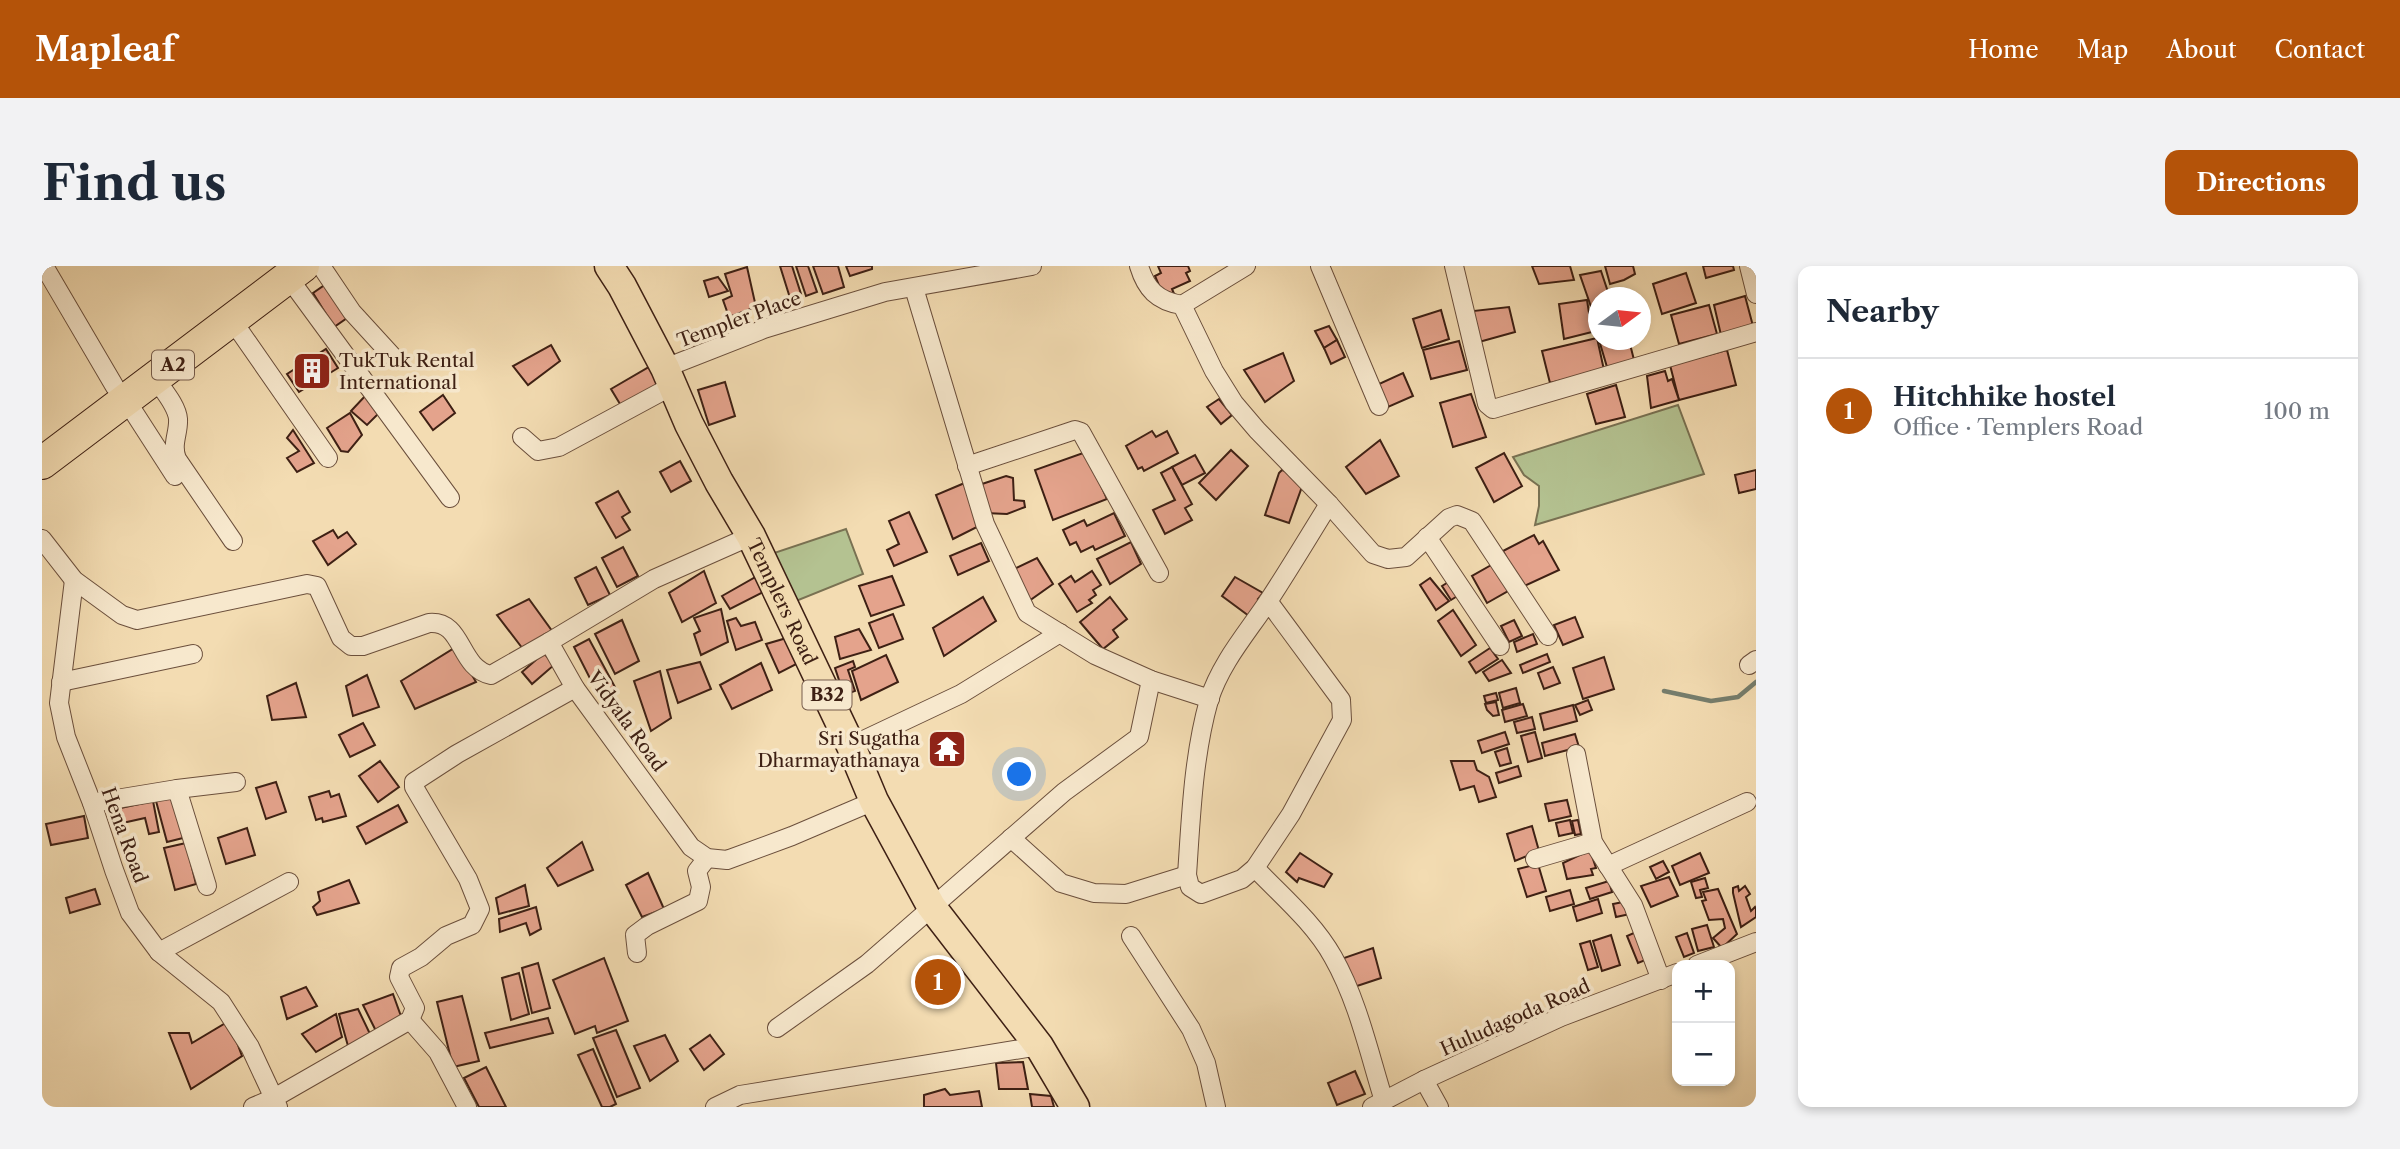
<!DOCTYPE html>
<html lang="en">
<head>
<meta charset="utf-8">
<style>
  body { margin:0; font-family:"Libre Caslon Text",serif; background:#f2f2f3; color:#1f2937 }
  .controls { position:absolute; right:21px; bottom:21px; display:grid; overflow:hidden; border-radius:14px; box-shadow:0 4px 10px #0003 }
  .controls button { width:63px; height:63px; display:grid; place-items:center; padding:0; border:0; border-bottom:2px solid #e0e1e3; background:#fff; color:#1f2937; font:35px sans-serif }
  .compass { position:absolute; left:1546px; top:21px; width:63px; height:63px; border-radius:50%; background:#fff; box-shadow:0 4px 10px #0003; rotate:75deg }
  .you { position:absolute; left:978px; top:509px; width:24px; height:24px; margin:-18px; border:5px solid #fff; border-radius:50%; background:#1a73e8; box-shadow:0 0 0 10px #1a73e833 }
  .badge { display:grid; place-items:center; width:46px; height:46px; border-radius:50%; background:#b45309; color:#fff; font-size:23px; font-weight:700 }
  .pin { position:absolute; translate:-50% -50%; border:4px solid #fff; box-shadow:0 2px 7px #0006 }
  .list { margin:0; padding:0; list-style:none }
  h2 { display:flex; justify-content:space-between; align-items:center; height:91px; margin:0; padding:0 28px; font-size:30px }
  h2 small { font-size:23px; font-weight:400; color:#747a83 }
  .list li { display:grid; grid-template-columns:46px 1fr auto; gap:21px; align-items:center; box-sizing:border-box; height:105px; padding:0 28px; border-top:2px solid #e0e1e3 }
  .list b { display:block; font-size:26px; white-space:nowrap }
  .list p { margin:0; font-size:23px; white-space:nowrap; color:#747a83 }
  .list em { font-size:23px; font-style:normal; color:#747a83 }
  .map { position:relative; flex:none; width:1714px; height:841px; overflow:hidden; border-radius:14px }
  header { display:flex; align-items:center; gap:42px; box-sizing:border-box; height:98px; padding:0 35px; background:#b45309; color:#fff }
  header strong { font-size:33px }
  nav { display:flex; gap:38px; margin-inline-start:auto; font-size:24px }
  .intro { display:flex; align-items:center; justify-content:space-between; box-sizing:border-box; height:168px; padding:0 42px }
  h1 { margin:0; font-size:49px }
  .button { padding:18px 32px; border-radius:14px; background:#b45309; color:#fff; font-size:24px; font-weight:700 }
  main { display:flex; gap:42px; padding:0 42px }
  aside { flex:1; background:#fff; border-radius:14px; box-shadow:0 4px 10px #0003 }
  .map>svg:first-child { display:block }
  .green { fill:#b4c291; stroke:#797152; stroke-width:2 }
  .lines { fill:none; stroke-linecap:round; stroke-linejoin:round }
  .stream { stroke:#767e6d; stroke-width:4.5 }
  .building { fill:#e4a38c; stroke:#3e2014; stroke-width:2 }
  .street-casing { stroke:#6b4f3c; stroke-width:20 }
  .primary-casing { stroke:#3e2014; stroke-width:31 }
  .highway-casing { stroke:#3e2014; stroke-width:34 }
  .street { stroke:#f7e8cd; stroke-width:18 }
  .primary { stroke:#f3dcb2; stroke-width:28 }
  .highway { stroke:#f3dcb2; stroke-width:32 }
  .labels { text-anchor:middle; stroke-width:7; stroke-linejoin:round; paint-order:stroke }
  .shield { fill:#f7e8cd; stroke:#765c4c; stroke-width:2 }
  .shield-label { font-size:18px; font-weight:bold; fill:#3e2014 }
  .street-label { font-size:19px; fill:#3e2014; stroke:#f7e8cd }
  .poi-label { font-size:19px; fill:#3e2014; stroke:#f7e8cd; text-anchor:start }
</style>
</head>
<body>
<header>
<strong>Mapleaf</strong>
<nav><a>Home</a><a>Map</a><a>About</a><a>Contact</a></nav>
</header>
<div class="intro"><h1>Find us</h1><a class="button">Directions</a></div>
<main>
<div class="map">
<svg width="1714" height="841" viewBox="0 0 1714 841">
  <rect width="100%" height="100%" fill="#f3dcb2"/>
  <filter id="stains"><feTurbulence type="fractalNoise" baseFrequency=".00286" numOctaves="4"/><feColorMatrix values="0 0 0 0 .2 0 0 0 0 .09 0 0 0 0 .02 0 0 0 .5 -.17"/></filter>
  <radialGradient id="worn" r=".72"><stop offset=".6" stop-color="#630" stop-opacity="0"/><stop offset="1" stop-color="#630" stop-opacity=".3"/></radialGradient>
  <!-- green -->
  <g class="green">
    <polygon points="1636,139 1662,208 1493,259 1497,240 1497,220 1482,209 1471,191"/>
    <polygon points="804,263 821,308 754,335 732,287"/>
  </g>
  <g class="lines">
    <!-- stream -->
    <polyline class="stream" points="1622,425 1669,435 1696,431 1714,416"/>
  </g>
  <!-- building -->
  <g class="building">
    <polygon points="738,0 750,0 759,28 748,32"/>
    <polygon points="754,0 766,0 775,26 764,30"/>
    <polygon points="771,0 796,0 802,21 781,28"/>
    <polygon points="804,0 830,0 830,3 808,10"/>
    <polygon points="1116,0 1146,0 1148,5 1144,7 1148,15 1130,23 1133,30 1123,34 1113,10 1119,7"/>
    <polygon points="1490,0 1528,0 1532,14 1497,18"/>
    <polygon points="1563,0 1591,0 1593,8 1582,14 1568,18"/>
    <polygon points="1661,0 1691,0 1692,4 1664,12"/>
    <polygon points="705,1 714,41 687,51 681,34 690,30 683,8"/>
    <polygon points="1559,5 1568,32 1556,32 1555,58 1538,9"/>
    <polygon points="1644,7 1654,37 1620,48 1611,18"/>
    <polygon points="676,11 686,25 667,31 662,15"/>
    <polygon points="287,16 308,50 292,61 271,27"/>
    <polygon points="1703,30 1711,60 1679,69 1672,39"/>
    <polygon points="1545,34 1550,66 1522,73 1517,38"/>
    <polygon points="1667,39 1675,68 1637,78 1629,49"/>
    <polygon points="1467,41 1473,66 1437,76 1431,45"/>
    <polygon points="1399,44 1407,73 1380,82 1371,53"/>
    <polygon points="1287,60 1295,74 1282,82 1273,65"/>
    <polygon points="1555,72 1562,104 1508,117 1500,85"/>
    <polygon points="1295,74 1303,91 1289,98 1282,82"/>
    <polygon points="1557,74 1587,74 1592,94 1565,101"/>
    <polygon points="1417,75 1425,104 1389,113 1381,84"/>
    <polygon points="509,79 518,95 486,119 471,100"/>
    <polygon points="284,83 296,102 257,126 245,108"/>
    <polygon points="1685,84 1694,119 1637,134 1628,99"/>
    <polygon points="1241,87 1252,115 1223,136 1202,104"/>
    <polygon points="607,101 618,121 581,143 569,123"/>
    <polygon points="1623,105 1626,115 1630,113 1637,134 1609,142 1605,110"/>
    <polygon points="1361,107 1371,130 1346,141 1337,118"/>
    <polygon points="683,116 693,150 667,159 656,124"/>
    <polygon points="1574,119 1583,151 1554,158 1545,128"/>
    <polygon points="1429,128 1444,171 1411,181 1398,137"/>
    <polygon points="324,129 338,146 325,159 309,145"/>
    <polygon points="401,129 413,147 391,164 378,146"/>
    <polygon points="1177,133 1190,149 1179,158 1165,141"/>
    <polygon points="308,147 320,169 306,186 299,185 285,162"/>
    <polygon points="251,164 272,197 255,206 245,192 257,185 245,172"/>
    <polygon points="1110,165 1114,171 1125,165 1136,187 1102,205 1100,201 1096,203 1084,180"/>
    <polygon points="1338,174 1357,210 1324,228 1304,201"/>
    <polygon points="1189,184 1206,200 1174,234 1157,217"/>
    <polygon points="1044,186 1065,233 1011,254 993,204"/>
    <polygon points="1462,187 1480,220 1452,236 1434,202"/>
    <polygon points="1153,189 1163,207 1140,219 1130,201"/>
    <polygon points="638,195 649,215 629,226 618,206"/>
    <polygon points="1130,201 1150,238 1143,242 1150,254 1123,268 1111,244 1133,234 1119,207"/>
    <polygon points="1240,204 1254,209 1262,215 1247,257 1223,249 1237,207"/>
    <polygon points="1714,204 1714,223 1697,227 1693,209"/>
    <polygon points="964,210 971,212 972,234 982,235 983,241 965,248 943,247 937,219"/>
    <polygon points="925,216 935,261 911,273 894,229"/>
    <polygon points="576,225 588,246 580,251 588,264 574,272 554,237"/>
    <polygon points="867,246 885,286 852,300 845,284 857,278 847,255"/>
    <polygon points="1072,247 1083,270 1053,284 1051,280 1039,286 1034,276 1028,279 1021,264 1042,254 1045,260"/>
    <polygon points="291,264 296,272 305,266 314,278 286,299 271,275"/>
    <polygon points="1492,269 1497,278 1501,275 1517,304 1480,321 1461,285"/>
    <polygon points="1089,276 1099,298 1068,318 1055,293"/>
    <polygon points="939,277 947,295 916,309 908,290"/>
    <polygon points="581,281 596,310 575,321 560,292"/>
    <polygon points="995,292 1011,318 987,335 970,304"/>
    <polygon points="1451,298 1466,325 1445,337 1430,310"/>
    <polygon points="554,301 568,329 546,339 533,312"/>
    <polygon points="662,305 674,337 640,356 627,327"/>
    <polygon points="724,305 729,322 688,343 680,330"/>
    <polygon points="1050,305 1059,319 1051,324 1054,329 1047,334 1050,337 1035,346 1017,318 1029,310 1033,316"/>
    <polygon points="850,310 862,339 829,350 817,320"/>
    <polygon points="1193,311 1221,327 1216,333 1222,337 1207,350 1180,330"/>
    <polygon points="1388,312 1407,335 1394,344 1378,319"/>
    <polygon points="1408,315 1417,329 1409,334 1400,320"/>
    <polygon points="941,331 954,355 902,390 891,362"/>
    <polygon points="1068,331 1085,353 1071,364 1076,371 1061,383 1038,356"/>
    <polygon points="487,333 513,369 484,387 455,349"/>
    <polygon points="679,343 686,376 659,389 652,368 658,365 652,352"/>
    <polygon points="1411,344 1434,379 1419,390 1396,355"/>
    <polygon points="851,348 861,373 837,382 827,357"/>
    <polygon points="1533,351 1541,371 1521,379 1512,359"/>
    <polygon points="694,352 699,360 713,356 720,374 694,384 685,355"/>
    <polygon points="580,354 597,395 573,408 553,368"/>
    <polygon points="1472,354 1480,370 1467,376 1459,360"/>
    <polygon points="817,363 829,384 798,393 793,371"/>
    <polygon points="1491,368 1495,378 1475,386 1472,376"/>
    <polygon points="755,369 766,392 737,407 724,378"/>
    <polygon points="547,373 573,421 557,430 532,381"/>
    <polygon points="414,381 434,416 373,443 359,415"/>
    <polygon points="1448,382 1456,393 1434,407 1427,396"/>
    <polygon points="502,387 512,399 490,418 480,406"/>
    <polygon points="1505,388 1508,396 1481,407 1478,399"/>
    <polygon points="844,389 856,416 819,434 810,405"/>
    <polygon points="1562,391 1572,423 1541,433 1531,402"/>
    <polygon points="1460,394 1469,407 1447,415 1441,406"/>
    <polygon points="811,395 813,401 806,404 813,425 802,429 793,402"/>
    <polygon points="658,396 669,423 636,437 625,404"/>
    <polygon points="719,397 730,424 690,443 678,419"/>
    <polygon points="1511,401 1518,417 1502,423 1496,407"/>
    <polygon points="618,405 629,452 609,465 592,415"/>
    <polygon points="325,409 337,441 311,450 304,420"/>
    <polygon points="254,417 264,451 230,454 225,430"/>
    <polygon points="1474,422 1478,437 1461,442 1457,427"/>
    <polygon points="1454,427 1456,434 1444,437 1442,430"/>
    <polygon points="1546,434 1550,444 1538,449 1533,439"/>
    <polygon points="1454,436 1457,449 1451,450 1445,444 1443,438"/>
    <polygon points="1481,438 1485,450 1463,456 1460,444"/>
    <polygon points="1531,439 1535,455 1502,464 1498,448"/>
    <polygon points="1490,451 1493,463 1475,467 1472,456"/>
    <polygon points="321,457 333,479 308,491 297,469"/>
    <polygon points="1463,466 1467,478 1440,487 1436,475"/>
    <polygon points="1493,466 1500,492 1486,496 1479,470"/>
    <polygon points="1533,468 1537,481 1503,490 1500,477"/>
    <polygon points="1465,482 1469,497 1458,500 1453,486"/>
    <polygon points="338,495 357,521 336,536 317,510"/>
    <polygon points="1409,495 1432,495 1435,504 1447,511 1454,531 1437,536 1432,520 1418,524"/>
    <polygon points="1476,500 1479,510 1457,517 1454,507"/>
    <polygon points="234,516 244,546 224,553 214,522"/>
    <polygon points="287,525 289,531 297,528 304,550 281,556 280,552 274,554 267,531"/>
    <polygon points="130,531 141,572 125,576 114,535"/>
    <polygon points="1525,534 1529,550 1507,555 1503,538"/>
    <polygon points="111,535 117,566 107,568 103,552 76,558 74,543"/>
    <polygon points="356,539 365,556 324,578 315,561"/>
    <polygon points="42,550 46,572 9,579 4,558"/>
    <polygon points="1528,554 1531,567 1517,570 1514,557"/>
    <polygon points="1536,554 1539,568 1533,569 1530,555"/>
    <polygon points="1490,560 1497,585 1473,595 1465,568"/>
    <polygon points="205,562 213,589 184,598 176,572"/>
    <polygon points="540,576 551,604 516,620 505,602"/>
    <polygon points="144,577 154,618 133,624 122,582"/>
    <polygon points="1548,584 1554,602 1549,603 1551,609 1525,613 1521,597"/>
    <polygon points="1258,587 1290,608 1282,621 1257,612 1255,616 1244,606"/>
    <polygon points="1658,587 1667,607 1638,619 1630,600"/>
    <polygon points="1621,595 1627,606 1614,613 1608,601"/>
    <polygon points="1496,598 1504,625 1485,631 1476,603"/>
    <polygon points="606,607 622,643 600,651 584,619"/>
    <polygon points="1627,611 1636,630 1609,641 1599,620"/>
    <polygon points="1663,612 1666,622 1658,624 1660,631 1654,632 1649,616"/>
    <polygon points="307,614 317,637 275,649 271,641 278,635 276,626"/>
    <polygon points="1567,615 1570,626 1548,633 1544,622"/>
    <polygon points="483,619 487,640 457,648 454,632"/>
    <polygon points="1696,620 1697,625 1703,620 1708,628 1704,631 1709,645 1713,641 1714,643 1714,651 1699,661 1691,627 1691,622"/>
    <polygon points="53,623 58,638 28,647 24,632"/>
    <polygon points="1676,623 1695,668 1680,682 1671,672 1683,662 1681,653 1667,654 1660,635 1664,634 1661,626"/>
    <polygon points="1528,624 1532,638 1508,645 1504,631"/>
    <polygon points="1556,633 1560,647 1535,655 1531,641"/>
    <polygon points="1586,635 1588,648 1574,651 1571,638"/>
    <polygon points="494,641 499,663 488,669 484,657 458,666 457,653"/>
    <polygon points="1665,659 1672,681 1656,685 1650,663"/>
    <polygon points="1594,666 1606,693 1596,697 1585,670"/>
    <polygon points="1645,667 1652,687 1642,691 1634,671"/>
    <polygon points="1569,669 1578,699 1560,705 1551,675"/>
    <polygon points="1548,675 1556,701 1546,704 1538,678"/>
    <polygon points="1331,682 1339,712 1309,722 1299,693"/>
    <polygon points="562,692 586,755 555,767 553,760 533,768 511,714"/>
    <polygon points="496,697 508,742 490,747 480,702"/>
    <polygon points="477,707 487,748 469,754 460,712"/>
    <polygon points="264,721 275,740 245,753 239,731"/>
    <polygon points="351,728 360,753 335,767 321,739"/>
    <polygon points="420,730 437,795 411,801 395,736"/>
    <polygon points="316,743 329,770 306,780 297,748"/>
    <polygon points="294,748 300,771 274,786 260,768"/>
    <polygon points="506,752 511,767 448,782 443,767"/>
    <polygon points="187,755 200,790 149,823 127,767 147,767 150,777"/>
    <polygon points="574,764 598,822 575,831 551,772"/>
    <polygon points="623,769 636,795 608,815 592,780"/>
    <polygon points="668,769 682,788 662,804 648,783"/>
    <polygon points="551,783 574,838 568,841 560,841 536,789"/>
    <polygon points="981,796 986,823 957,823 954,797"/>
    <polygon points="444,801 464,841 437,841 422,812"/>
    <polygon points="1313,805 1323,828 1295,839 1286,817"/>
    <polygon points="903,823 908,829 937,825 940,841 882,841 882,829"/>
    <polygon points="988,828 1009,830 1012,841 990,841"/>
  </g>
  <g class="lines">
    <!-- street casing -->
    <g class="street-casing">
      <g id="street">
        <polyline points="2,0 73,121"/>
        <polyline points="279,0 310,46 353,93"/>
        <path d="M1097,0c7,23 18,35 43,39l32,66 20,32 23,27 72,74 44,50 15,5 18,-2 43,-39 8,-3 15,6 76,115"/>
        <polyline points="1278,0 1337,140"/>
        <polyline points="1412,0 1445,138 1451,143 1714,66"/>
        <polyline points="1707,0 1714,28"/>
        <polyline points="246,11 408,232"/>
        <polyline points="872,22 943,258 985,347 1053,389 1109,414 1168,433"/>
        <polyline points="1140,39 1204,0"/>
        <polyline points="190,54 286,192"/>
        <polyline points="623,102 722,63 843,26 990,0"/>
        <path d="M113,112c7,11 22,27 23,41 1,14 -7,25 -1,40l56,82"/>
        <polyline points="84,134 133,210"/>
        <polyline points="480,171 496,185 517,181 630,120"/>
        <polyline points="925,200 1033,164 1039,166 1117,307"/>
        <polyline points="709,270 612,313 507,376 533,422 649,581 665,592 685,594 750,570 832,535"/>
        <polyline points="1385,271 1458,380"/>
        <path d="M0,273l32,41 48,35 15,5 170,-36 10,2 24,52 10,8h12l66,-23c35,-3 29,45 62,52l58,-33"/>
        <polyline points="32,314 17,437 24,471 50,537 72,604 88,647 117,686 179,736 208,781 236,841"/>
        <path d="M1226,335l73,99 1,20 -51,94 -36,54 -13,11 -41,15 -11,-7 -3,-12c4,-58 6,-118 22,-175 12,-38 39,-68 60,-100 21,-32 40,-64 60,-96"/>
        <polyline points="1707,399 1714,394"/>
        <polyline points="19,416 151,388"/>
        <polyline points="809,480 919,428 1018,367"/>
        <polyline points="1534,488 1551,576 1591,639 1619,714"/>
        <polyline points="135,523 194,516"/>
        <polyline points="50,537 135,523 165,620"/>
        <polyline points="969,572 1019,617 1052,627 1084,628 1145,609"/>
        <polyline points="1493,593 1551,576"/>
        <polyline points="1566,600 1705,536"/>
        <path d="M1213,602c27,28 59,55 78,89 25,44 36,96 51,144"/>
        <polyline points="1089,670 1149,763 1164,797 1174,841"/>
        <polyline points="117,686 247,616"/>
        <polyline points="595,687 593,669 605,660 656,635 659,621 655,605 665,592"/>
        <polyline points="1655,699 1714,676"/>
        <polyline points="368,754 396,786 425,841"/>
        <polyline points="735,762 825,698 1022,526 1097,471 1109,414"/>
        <polyline points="1382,814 1397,841"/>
        <polyline points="211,841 232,832 368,754 373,742 357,711 359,702 379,691 404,670 430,659 438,643 426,613 372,521 372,516 415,488 533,422"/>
        <polyline points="673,841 698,829 997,780"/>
        <polyline points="1330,841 1382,814 1519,751 1635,707"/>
      </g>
    </g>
    <!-- primary casing -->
    <g class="primary-casing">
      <g id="primary">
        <path id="s1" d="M567,0l13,20 43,82 24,56 30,58 32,54 100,210 23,55 57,105 108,140 36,61"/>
      </g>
    </g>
    <!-- highway casing -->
    <g class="highway-casing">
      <polyline id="highway" points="0,197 261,0"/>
    </g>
    <!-- street -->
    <use href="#street" class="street"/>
    <!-- primary -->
    <use href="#primary" class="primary"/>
    <!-- highway -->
    <use href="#highway" class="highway"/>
  </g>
  <!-- icons -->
  <defs>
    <g id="building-square" transform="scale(2.0125)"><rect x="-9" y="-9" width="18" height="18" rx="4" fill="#8f2418" stroke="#f7e8cd"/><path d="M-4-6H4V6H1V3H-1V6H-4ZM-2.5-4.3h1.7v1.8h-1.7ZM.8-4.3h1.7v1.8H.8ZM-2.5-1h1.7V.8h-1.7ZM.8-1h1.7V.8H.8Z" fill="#fff"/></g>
    <g id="temple-square" transform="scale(2.0125)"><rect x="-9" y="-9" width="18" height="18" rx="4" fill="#8f2418" stroke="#f7e8cd"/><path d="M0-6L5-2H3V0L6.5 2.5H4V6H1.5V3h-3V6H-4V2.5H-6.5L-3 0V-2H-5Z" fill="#fff"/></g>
  </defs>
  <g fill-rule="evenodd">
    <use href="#building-square" x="270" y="105"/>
    <use href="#temple-square" x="905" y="483"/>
  </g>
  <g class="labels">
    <!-- shield labels -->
    <g class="shield">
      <rect x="110" y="84.5" width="42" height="29" rx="5"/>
      <rect x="760.5" y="414.5" width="49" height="29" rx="5"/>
    </g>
    <g class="shield-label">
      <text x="131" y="105">A2</text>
      <text x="785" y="435">B32</text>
    </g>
    <!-- street labels -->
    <g class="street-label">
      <text transform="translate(697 53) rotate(-20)" y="7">Templer Place</text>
      <text dy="7" stroke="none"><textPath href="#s1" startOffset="378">Templers Road</textPath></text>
      <text transform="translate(585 455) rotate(54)" y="7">Vidyala Road</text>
      <text transform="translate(83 569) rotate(70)" y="7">Hena Road</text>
      <text transform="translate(1473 751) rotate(-24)" y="7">Huludagoda Road</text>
    </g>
    <!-- poi labels -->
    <g class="poi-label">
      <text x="297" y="101">TukTuk Rental<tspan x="297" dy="22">International</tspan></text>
      <text x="878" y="479" text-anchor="end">Sri Sugatha<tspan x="878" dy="22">Dharmayathanaya</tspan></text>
    </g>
  </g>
  <rect width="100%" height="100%" filter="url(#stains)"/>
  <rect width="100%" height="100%" fill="url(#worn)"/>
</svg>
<div class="controls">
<button>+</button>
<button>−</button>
</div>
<svg class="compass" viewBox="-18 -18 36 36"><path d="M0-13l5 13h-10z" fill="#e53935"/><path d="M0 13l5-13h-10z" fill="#747a83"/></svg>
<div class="you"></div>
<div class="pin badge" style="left:896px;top:716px">1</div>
</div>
<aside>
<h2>Nearby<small></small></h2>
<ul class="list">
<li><span class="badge">1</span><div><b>Hitchhike hostel</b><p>Office · Templers Road</p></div><em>100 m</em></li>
</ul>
</aside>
</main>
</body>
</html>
